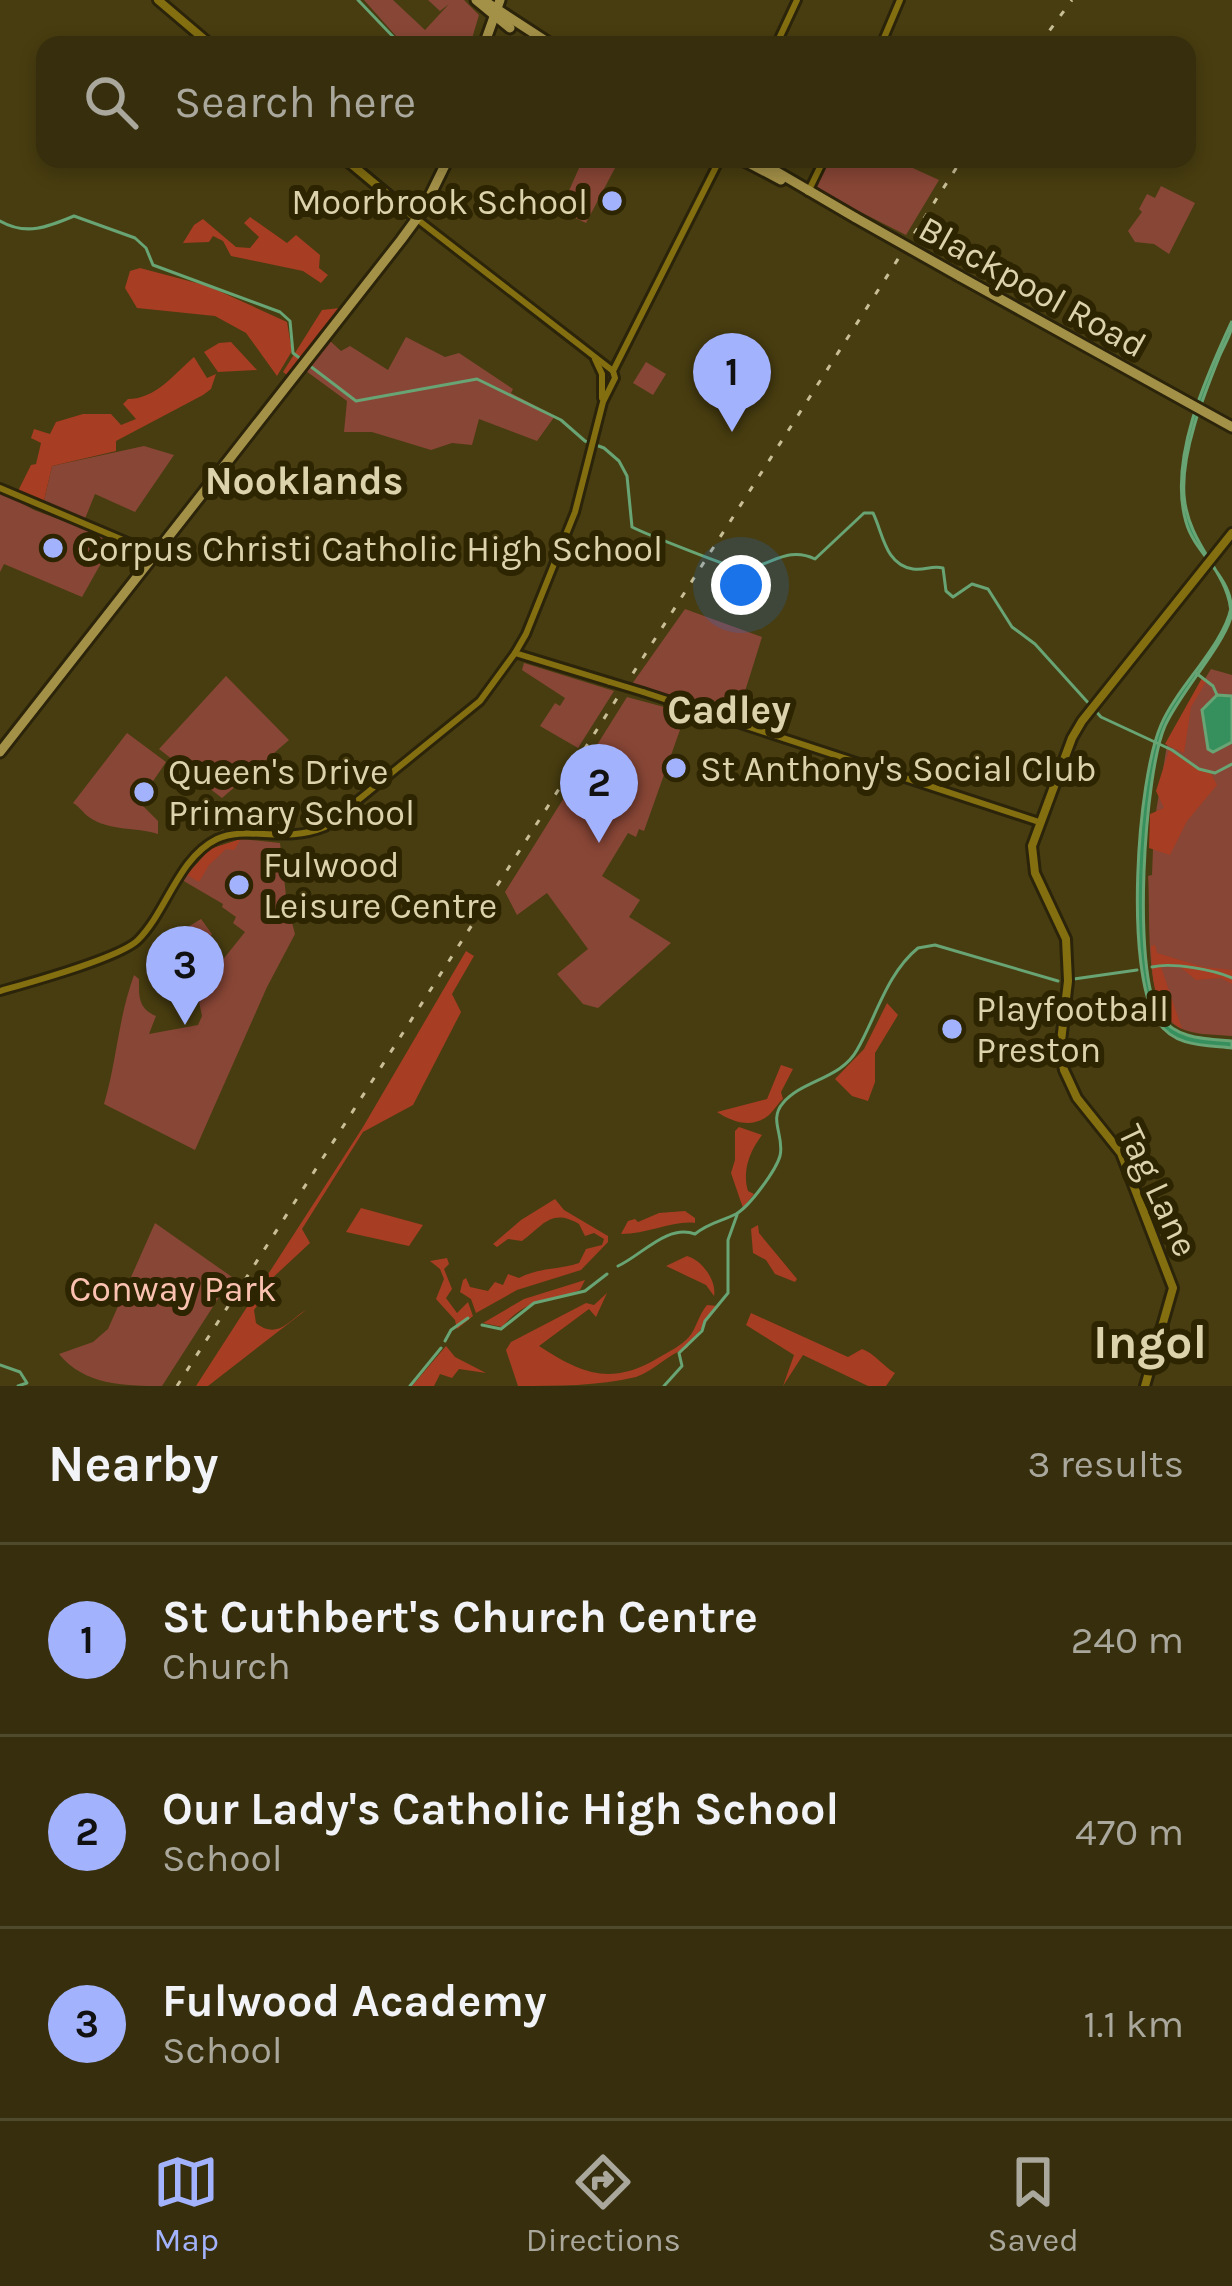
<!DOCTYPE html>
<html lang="en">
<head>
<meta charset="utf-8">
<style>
  body { margin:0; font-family:Karla,sans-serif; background:#413a1a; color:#f1f3f6 }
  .you { position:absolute; left:741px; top:585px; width:42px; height:42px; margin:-30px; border:9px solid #fff; border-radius:50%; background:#1a73e8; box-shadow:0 0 0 18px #1a73e833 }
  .badge { display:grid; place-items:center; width:78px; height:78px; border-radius:50%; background:#a3b2fd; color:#111; font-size:39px; font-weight:700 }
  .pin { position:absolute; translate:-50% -99px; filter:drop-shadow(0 3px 6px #0008) }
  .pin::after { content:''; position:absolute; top:63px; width:42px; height:36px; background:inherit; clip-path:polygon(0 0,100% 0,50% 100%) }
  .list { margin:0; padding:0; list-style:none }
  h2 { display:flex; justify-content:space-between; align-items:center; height:156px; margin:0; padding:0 48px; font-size:51px }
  h2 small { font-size:39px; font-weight:400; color:#aaa89d }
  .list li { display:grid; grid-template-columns:78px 1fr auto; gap:36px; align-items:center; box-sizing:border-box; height:192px; padding:0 48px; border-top:3px solid #504a2d }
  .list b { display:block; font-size:45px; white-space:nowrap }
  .list p { margin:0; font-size:39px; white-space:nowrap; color:#aaa89d }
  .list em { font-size:39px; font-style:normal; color:#aaa89d }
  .icon { flex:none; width:66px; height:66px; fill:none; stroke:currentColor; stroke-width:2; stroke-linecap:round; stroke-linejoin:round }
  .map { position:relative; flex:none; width:1232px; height:1386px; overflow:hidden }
  .search { position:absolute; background:#362e0c; box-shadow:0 6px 18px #0003; left:36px; right:36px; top:36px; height:132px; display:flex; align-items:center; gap:30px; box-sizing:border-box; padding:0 42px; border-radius:24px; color:#aaa89d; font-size:45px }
  .sheet { height:732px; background:#362e0c }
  nav { display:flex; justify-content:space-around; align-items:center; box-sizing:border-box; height:168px; border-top:3px solid #504a2d; background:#362e0c; font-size:33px; color:#aaa89d }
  nav a { display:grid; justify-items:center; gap:6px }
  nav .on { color:#a3b2fd }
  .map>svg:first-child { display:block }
  .green { fill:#884636 }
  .forest { fill:#a73d22 }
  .water { fill:#36905d; stroke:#68a474; stroke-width:3 }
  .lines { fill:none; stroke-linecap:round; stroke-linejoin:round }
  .stream { stroke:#68a474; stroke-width:3 }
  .tertiary-casing { stroke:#2b240a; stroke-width:12 }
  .secondary-casing { stroke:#2b240a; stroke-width:14 }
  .trunk-casing { stroke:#2b240a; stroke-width:15 }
  .tertiary { stroke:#836e10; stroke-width:6 }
  .secondary { stroke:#836e10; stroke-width:8 }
  .trunk { stroke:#a49148; stroke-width:9 }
  .rail { stroke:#c9bf97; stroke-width:3; stroke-dasharray:6 12; stroke-linecap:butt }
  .tertiary-bridge-casing { stroke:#2b240a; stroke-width:12; stroke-linecap:butt }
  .trunk-bridge-casing { stroke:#2b240a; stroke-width:15; stroke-linecap:butt }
  .tertiary-bridge { stroke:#836e10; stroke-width:6 }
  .trunk-bridge { stroke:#a49148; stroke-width:9 }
  .poi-dot { fill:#a3b2fd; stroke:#2d2401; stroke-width:4.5 }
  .labels { text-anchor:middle; stroke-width:12; stroke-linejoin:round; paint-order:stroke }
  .poi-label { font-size:36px; fill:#dcd2ab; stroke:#2d2401; text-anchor:start }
  .street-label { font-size:36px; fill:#dcd2ab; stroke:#2d2401 }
  .park-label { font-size:36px; fill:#fbc2b2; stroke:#2d2401 }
  .neighbourhood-label { font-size:39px; font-weight:bold; fill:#dcd2ab; stroke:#2d2401 }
  .district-label { font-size:48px; font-weight:bold; fill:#dcd2ab; stroke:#2d2401 }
</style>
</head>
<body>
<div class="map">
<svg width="1232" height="1386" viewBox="0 0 1232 1386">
  <rect width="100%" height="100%" fill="#483d10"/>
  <!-- green -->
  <g class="green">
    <polygon points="364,0 393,0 425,30 449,4 440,11 428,0 464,0 479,15 470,45 404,45"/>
    <polygon points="583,159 597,159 615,168 586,223 560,211"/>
    <polygon points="828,159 893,159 939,180 906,235 813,188"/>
    <polygon points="1161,186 1195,203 1169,254 1154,244 1135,242 1128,231 1142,212 1139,209 1147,194 1155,198"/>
    <polygon points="406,337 445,357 459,353 513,389 511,393 555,416 537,441 479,419 472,445 452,443 431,450 372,432 344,432 347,401 306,371 329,340 341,351 350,346 388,370"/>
    <polygon points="646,362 666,374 653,395 633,383"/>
    <polygon points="144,446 174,455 135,512 95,494 84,521 43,505 52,466"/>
    <polygon points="0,491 34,510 109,538 104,558 82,597 4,564 0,572"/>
    <polygon points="685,609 762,637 736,720 632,684"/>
    <polygon points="524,663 614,691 578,748 540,726 555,703 560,706 565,698 522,670"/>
    <path d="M1211,669l21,6v361c-18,-2 -41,0 -57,-11 -32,-21 -24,-113 -27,-149l4,-1 2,-51 14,-85z"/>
    <polygon points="226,676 289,740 222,798 159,749"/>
    <polygon points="627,697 686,713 644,831 639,829 636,837 628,833 602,876 640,900 629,917 671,943 598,1008 583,1004 557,974 588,949 547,893 517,915 505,892"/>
    <path d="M127,733l39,29 -27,40 19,19v13c-22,-7 -50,-3 -69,-17 -6,-4 -9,-10 -16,-14z"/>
    <path d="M241,839l39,4 7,61 8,30 -28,53 -72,163 -91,-46c13,-44 14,-85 30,-129l5,4c0,18 -1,29 17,37l-7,18 49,-9 4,-9 -5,-24 48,-60 -12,-9 3,-6 -14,-10 1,-3 -41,-24 28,-31z"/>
    <polygon points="201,919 212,934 199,952 177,950 188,927"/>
    <path d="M155,1223l77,54 -70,109c-38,0 -78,-1 -103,-32l34,-12 15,-13z"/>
  </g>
  <!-- forest -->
  <g class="forest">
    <polygon points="250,217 287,243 296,235 320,255 319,268 328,275 321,283 303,271 231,256 223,241 213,236 209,242 183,243 194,225 203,219 236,247 250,248 259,237 244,223"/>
    <polygon points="140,268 208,286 287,322 292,351 277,376 246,333 215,316 137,308 125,288 130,271"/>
    <polygon points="340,308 288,375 287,375 283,372 322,310"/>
    <polygon points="231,342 257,370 218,372 204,352 219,343"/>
    <path d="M194,357l13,21 9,-4 -5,15 -8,6 -87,46v10l-64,15 -9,39 -25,-14 13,-26 5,-1 5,-21 -10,-5 3,-9 16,5 6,-12 27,-8h28l10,11 15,-6 -13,-15 5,-5c28,0 46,-25 66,-42z"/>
    <polygon points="1202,678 1206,682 1191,707 1184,753 1165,744"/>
    <polygon points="1169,750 1199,770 1211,773 1217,785 1187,821 1170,855 1149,848 1150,814 1164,808 1156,791"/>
    <polygon points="241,839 234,850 226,849 209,865 199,882 187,875 210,849"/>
    <path d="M1155,945l2,8 46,14 29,3v14l-11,-6 -25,2 -18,-15 -17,2 21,62c-29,-15 -30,-54 -31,-83z"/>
    <path d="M466,951l8,5 -22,38 9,18 -48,93 -50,27 -61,97 8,14 -43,40 3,5 -16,22 2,13c22,18 35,-5 50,-13l-98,76h-12l167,-259z"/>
    <polygon points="887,1003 898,1015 875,1053 875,1082 868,1101 852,1096 835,1079 864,1049"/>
    <path d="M781,1065l12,4 -12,23 2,7c-5,4 -8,10 -13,15 -16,15 -36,9 -53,-2l50,-13z"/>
    <path d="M739,1127l23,8c-12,16 -20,35 -14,56l6,3 -11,14 -12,-35 4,-13v-29z"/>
    <path d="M555,1199l9,11 44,26v6l-27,28 -64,20 -41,23 -5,-14 -11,-7 3,-12 3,-2 4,9 18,4 7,-9 8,3 5,-11 11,4c21,-11 40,-8 60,-15l7,-14 16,-4 2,-6 -10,-6 -9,3 -6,-12c-28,-16 -35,1 -57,17l-14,-2 -11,8 -4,-3 28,-24z"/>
    <polygon points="361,1208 423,1225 409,1246 346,1232"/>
    <path d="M685,1211l10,7v5c-20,-3 -47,11 -74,11l7,-13 7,-2 3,3 21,-9z"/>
    <polygon points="758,1225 759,1233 797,1279 795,1282 775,1274 766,1260 753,1253 751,1229"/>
    <path d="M687,1256c15,4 30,25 27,40l-8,-11 -40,-19z"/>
    <polygon points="447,1258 449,1264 444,1269 452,1289 446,1298 457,1313 468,1302 473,1316 457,1329 455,1320 436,1299 444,1279 440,1269 430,1261"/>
    <path d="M585,1280l-5,10c-36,15 -48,4 -78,37l-19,-4 41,-24z"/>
    <path d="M607,1293l-11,24 -7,-8 -50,37c43,28 72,40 119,12 10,-6 23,-12 31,-21 7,-8 10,-23 18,-32l11,1 -31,42c-19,6 -33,23 -51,29 -38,9 -79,9 -118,9l-12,-36 5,-8 75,-39 8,2z"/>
    <path d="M751,1313l97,44 14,-8c12,4 22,18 33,24l-9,13h-18l-65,-31 -20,31 11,-31 -48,-30z"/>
    <polygon points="446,1346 455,1357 486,1373 459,1369 452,1378 440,1374 434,1386 412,1386"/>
  </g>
  <!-- water -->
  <g class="water">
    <path d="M1232,321c0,13 -7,22 -12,34 -16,40 -39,96 -36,140 4,53 48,79 47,122 -8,29 -52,77 -66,109 -21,47 -33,246 -6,288 15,25 46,25 73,27v7c-28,-3 -57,-1 -74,-26 -34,-50 -21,-242 3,-297 16,-38 62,-79 70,-117 1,-31 -37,-55 -45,-86 -18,-62 20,-145 46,-201z"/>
    <polygon points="1217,695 1232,696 1232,742 1213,752 1208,749 1202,710"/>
  </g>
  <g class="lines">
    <!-- stream -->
    <g class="stream">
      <polyline points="358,0 401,45"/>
      <path d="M0,221c26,15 48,6 74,-5l61,22 11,10 7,17 127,47 10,9 3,32 63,48 121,-22 84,41 24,21 19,7 15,13 8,15 5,51c9,5 102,42 109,42 28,-1 45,-24 74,-10l49,-46h9c10,20 12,52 40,56 12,2 18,-4 30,-1l3,23 7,6 19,-13 16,5 24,38 23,17 66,73 71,33 27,19 16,4 17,-9"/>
      <polyline points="1196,673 1213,686 1217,695"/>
      <path d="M1152,967c20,-5 63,3 80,11"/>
      <polyline points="1074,979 1137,970"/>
      <path d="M618,1266c24,-11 49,-42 77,-32 13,-11 27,-13 41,-20 14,-8 40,-44 44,-58 5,-20 -12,-36 3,-53 19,-23 58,-24 74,-53 19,-33 30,-77 61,-102l17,-3 123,36"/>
      <polyline points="482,1325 501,1329 534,1303 585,1291 607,1274"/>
      <polyline points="445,1341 451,1330 468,1318"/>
      <polyline points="0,1365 20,1372 27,1383 18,1386"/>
      <polyline points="410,1386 441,1348"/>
      <polyline points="664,1386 682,1366 679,1353 702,1331 705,1321 728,1293 728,1240 737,1215"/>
    </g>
    <!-- tertiary casing -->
    <g class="tertiary-casing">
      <g id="tertiary">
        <polyline points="776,45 797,0"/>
        <polyline points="881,45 900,0"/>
        <polyline points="808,192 824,159"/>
        <polyline points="417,219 613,371"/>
        <polyline points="595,359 602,374 602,398"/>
        <polyline points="0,488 156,554"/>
        <polyline points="515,653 610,682"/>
        <polyline points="643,692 1039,822"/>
        <path d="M0,991c28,-8 120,-33 138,-51 29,-29 40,-82 79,-101 29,-14 67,5 108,-12l155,-126 35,-48 11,-19 49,-122 28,-110 12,-24 -2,-7 107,-212"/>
      </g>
    </g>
    <!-- secondary casing -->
    <g class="secondary-casing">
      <g id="secondary">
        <polyline points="158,0 211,45"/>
        <polyline points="345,159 417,219"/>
        <polyline points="1145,1386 1173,1288 1121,1153 1077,1098 1064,1070 1060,1050 1068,981 1066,939 1035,873 1032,846 1072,738 1082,721 1232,533"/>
      </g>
    </g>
    <!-- trunk casing -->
    <g class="trunk-casing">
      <g id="trunk">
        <polyline points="476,0 510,28"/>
        <polyline points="483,0 552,45"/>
        <polyline points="484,45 500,0"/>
        <polyline points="741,159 781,180"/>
        <polyline points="755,159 856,218"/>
        <polyline points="959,276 1232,427"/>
        <polyline points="0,752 401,240 423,210 448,159"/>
      </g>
    </g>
    <!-- tertiary -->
    <use href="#tertiary" class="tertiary"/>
    <!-- secondary -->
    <use href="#secondary" class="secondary"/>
    <!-- trunk -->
    <use href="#trunk" class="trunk"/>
    <!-- rail -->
    <g class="rail">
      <polyline points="1039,45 1072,0"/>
      <polyline points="177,1386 962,159"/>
    </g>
    <!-- tertiary-bridge casing -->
    <g class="tertiary-bridge-casing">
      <polyline id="tertiary-bridge" points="610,682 643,692"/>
    </g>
    <!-- trunk-bridge casing -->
    <g class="trunk-bridge-casing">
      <polyline id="trunk-bridge" points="856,218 959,276"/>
    </g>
    <!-- tertiary-bridge -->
    <use href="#tertiary-bridge" class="tertiary-bridge"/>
    <!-- trunk-bridge -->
    <use href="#trunk-bridge" class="trunk-bridge"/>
  </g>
  <!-- markers -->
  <g class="poi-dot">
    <circle cx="612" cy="201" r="12"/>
    <circle cx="53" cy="548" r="12"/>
    <circle cx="676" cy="768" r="12"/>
    <circle cx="144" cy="792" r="12"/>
    <circle cx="239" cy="885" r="12"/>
    <circle cx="952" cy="1029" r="12"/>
  </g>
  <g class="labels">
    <!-- poi labels -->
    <g class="poi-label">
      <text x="588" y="214" text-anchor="end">Moorbrook School</text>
      <text x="77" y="561">Corpus Christi Catholic High School</text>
      <text x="700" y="781">St Anthony's Social Club</text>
      <text x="168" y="784">Queen's Drive<tspan x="168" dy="41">Primary School</tspan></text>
      <text x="263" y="877">Fulwood<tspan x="263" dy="41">Leisure Centre</tspan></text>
      <text x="976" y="1021">Playfootball<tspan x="976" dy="41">Preston</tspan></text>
    </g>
    <!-- street labels -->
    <g class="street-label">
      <text transform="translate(1033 286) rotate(29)" y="13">Blackpool Road</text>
      <text transform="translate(1159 1190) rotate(65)" y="13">Tag Lane</text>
    </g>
    <!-- park labels -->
    <g class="park-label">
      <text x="173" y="1301">Conway Park</text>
    </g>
    <!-- neighbourhood labels -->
    <g class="neighbourhood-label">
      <text x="304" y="494">Nooklands</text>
      <text x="729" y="723">Cadley</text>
    </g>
    <!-- district labels -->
    <g class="district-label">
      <text x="1150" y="1358">Ingol</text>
    </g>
  </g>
</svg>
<div class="you"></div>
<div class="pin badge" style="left:732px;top:432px">1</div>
<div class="pin badge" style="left:599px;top:843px">2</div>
<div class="pin badge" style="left:185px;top:1025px">3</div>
<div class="search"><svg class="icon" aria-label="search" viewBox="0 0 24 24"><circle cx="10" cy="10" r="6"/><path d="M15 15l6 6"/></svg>Search here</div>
</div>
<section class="sheet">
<h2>Nearby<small>3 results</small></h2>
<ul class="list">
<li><span class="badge">1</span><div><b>St Cuthbert's Church Centre</b><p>Church</p></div><em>240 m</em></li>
<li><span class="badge">2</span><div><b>Our Lady's Catholic High School</b><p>School</p></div><em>470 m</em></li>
<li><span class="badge">3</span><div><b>Fulwood Academy</b><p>School</p></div><em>1.1 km</em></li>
</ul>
</section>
<nav>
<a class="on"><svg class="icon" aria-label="map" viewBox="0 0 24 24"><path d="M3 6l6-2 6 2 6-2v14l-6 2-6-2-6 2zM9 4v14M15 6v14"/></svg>Map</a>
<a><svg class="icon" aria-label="directions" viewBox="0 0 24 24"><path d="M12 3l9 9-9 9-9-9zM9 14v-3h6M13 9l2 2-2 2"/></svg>Directions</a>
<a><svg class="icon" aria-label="saved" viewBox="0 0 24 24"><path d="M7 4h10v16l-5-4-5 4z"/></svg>Saved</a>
</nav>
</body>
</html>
